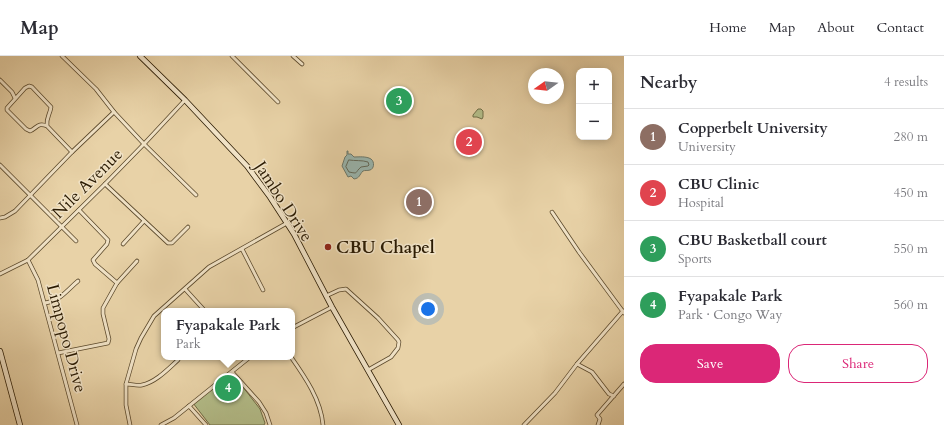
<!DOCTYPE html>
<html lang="en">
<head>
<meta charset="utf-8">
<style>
  body { margin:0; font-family:Cardo,serif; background:#f7f7f7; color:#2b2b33 }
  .controls { position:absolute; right:12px; top:12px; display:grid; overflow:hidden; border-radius:8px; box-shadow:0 2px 10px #0003 }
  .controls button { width:36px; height:36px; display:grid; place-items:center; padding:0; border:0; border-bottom:1px solid #e1e1e2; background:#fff; color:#2b2b33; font:20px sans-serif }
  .compass { position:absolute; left:528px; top:12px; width:36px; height:36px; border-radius:50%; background:#fff; box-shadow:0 2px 10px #0003; rotate:255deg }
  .you { position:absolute; left:428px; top:253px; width:14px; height:14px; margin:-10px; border:3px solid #fff; border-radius:50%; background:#1a73e8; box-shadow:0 0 0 6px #1a73e833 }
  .badge { display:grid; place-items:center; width:26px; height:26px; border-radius:50%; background:#db2777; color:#fff; font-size:13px; font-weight:700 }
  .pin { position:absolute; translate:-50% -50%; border:2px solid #fff; box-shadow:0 1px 4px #0006 }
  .popup { position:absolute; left:161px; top:252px; width:134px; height:52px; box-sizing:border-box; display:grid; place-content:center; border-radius:8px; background:#fff; filter:drop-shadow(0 1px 3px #0005); font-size:13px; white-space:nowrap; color:#7c7c81 }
  .popup b { font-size:15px; color:#2b2b33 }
  .popup::after { content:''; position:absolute; left:50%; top:100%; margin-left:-8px; border:8px solid transparent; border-top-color:#fff }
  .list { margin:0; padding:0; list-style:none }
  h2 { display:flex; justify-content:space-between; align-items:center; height:52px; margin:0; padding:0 16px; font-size:17px }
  h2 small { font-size:13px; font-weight:400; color:#7c7c81 }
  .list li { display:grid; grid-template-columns:26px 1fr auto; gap:12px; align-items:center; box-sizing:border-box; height:56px; padding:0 16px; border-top:1px solid #e1e1e2 }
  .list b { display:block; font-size:15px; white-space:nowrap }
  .list p { margin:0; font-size:13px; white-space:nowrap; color:#7c7c81 }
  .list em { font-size:13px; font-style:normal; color:#7c7c81 }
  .actions { display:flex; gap:8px; padding:12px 16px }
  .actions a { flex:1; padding:9px 0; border:1px solid #db2777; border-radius:16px; text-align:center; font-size:14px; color:#db2777 }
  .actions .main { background:#db2777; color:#fff }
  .map { position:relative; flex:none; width:624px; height:369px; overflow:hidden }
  header { display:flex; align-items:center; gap:24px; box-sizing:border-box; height:56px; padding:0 20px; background:#fff; border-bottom:1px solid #e1e1e2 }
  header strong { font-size:19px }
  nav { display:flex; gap:22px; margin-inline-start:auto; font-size:14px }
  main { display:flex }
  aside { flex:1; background:#fff }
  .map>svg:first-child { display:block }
  .green { fill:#b3bd89; stroke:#6e6c46 }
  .water { fill:#99b6af; stroke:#6d786a }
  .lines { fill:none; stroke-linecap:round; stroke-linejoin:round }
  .shore { stroke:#626858; stroke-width:1 }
  .minor-casing { stroke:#5a482b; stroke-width:4.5 }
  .secondary-casing { stroke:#2a1a02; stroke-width:6 }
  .minor { stroke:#f0e2c6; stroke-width:3 }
  .secondary { stroke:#f0e2c6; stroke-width:4.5 }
  .poi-dot { fill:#8f2418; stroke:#f0e2c6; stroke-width:1.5 }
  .labels { text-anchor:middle; stroke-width:3; stroke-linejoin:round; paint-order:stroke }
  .street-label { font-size:17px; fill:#2a1a02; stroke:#f0e2c6 }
  .poi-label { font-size:17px; font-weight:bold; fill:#2a1a02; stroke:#f0e2c6; text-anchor:start }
</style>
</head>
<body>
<header>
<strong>Map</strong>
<nav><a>Home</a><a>Map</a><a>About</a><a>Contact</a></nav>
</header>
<main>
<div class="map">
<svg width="624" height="369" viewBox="0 0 624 369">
  <rect width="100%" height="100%" fill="#e8d2a7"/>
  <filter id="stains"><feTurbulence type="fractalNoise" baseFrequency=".005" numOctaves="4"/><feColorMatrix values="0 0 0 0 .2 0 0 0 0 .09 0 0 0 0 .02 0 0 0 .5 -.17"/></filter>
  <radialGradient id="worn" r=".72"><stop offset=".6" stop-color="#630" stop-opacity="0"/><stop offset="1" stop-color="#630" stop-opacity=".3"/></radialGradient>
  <!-- green -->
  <g class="green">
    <rect x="393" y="42" width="11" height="6"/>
    <polygon points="478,53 481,53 483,55 483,61 482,63 477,61 473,61 473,59"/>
    <polygon points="232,317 260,353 265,367 264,369 210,369 193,347"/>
  </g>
  <!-- water -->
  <path class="water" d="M347,95h1v3h3l3,3c5,0 12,-1 17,2 4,3 3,10 -1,11 -3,1 -5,0 -7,1 -4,4 -3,7 -9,8l-3,-3 -3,1 -6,-11 3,-9 2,-2z"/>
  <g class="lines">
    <!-- shore -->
    <path class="shore" d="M349,104c6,1 13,0 19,2l1,3 -1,1 -7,1c-7,6 -2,7 -12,5l-3,-5z"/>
    <!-- minor casing -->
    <g class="minor-casing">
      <g id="minor">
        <polyline points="62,0 96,33 114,56 144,88 196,139"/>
        <polyline points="232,0 278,46"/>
        <polyline points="293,0 302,8"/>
        <polyline points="0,24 12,36 15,42"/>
        <path d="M47,70c-1,-9 3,-11 4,-19l-19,-20 -3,-1 -4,2 -18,20v2l19,19 4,2c7,-3 8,-9 17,-5l25,26"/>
        <polyline points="0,109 76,185"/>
        <polyline points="105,128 168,187 172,187 188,171"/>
        <polyline points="79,154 108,184 107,188 93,204 95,208 117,227"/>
        <polyline points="552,156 579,196 624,257"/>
        <polyline points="0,162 5,161 15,155 72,96 114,56"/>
        <polyline points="123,188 144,165"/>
        <polyline points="242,193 263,234"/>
        <polyline points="28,204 38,224 77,369"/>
        <polyline points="0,218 28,204 105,128 144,88 185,44"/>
        <polyline points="185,233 205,255"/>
        <polyline points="326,240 339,234 346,233 378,262 398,284 399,286 398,292 391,301 368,314"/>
        <path d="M45,247c15,-2 21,-12 33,-22"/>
        <polyline points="292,272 332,251"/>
        <polyline points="58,297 108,287 109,283 103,258 103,252 117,227 137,205"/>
        <path d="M291,301c14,20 30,43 32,68"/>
        <polyline points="577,308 592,316 609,338 614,340"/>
        <polyline points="232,316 259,346 266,357 270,369"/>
        <path d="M126,328c5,0 11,2 16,1 14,-3 26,-16 36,-25"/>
        <polyline points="189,350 206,369"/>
        <polyline points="130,369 126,349 126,328 136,293 141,282 154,260 209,211 287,167"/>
        <polyline points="161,369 174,362 250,301"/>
        <polyline points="524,369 555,337 577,308 623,255"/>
        <polyline points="598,369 600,363 597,359 624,328"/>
      </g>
    </g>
    <!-- secondary casing -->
    <g class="secondary-casing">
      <g id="secondary">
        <polyline points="140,0 185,44 231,93 247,110 270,141 294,178 332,251 399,369"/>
        <polyline points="0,295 20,369"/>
      </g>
    </g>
    <!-- minor -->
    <use href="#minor" class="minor"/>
    <!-- secondary -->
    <use href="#secondary" class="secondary"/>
  </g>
  <!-- markers -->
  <circle class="poi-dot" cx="328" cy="191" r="4"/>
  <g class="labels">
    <!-- street labels -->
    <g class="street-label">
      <text transform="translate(87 127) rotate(-45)" y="6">Nile Avenue</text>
      <text transform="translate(284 145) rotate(57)" y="6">Jambo Drive</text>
      <text transform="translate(67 282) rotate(75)" y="6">Limpopo Drive</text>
    </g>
    <!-- poi labels -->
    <g class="poi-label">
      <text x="336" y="197">CBU Chapel</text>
    </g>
  </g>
  <rect width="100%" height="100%" filter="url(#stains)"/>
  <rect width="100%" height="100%" fill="url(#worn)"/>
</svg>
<div class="controls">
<button>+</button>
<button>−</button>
</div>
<svg class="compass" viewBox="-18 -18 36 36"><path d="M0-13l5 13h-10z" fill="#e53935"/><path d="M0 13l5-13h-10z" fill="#7c7c81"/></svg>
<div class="you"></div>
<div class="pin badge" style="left:419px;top:146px;background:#8d6e63">1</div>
<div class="pin badge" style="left:469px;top:86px;background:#e0444e">2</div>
<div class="pin badge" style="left:399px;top:45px;background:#2e9e5b">3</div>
<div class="pin badge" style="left:228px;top:332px;background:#2e9e5b">4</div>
<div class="popup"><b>Fyapakale Park</b>Park</div>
</div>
<aside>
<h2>Nearby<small>4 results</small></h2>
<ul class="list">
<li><span class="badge" style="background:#8d6e63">1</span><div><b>Copperbelt University</b><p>University</p></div><em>280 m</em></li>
<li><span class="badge" style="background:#e0444e">2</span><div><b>CBU Clinic</b><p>Hospital</p></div><em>450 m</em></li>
<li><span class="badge" style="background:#2e9e5b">3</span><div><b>CBU Basketball court</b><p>Sports</p></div><em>550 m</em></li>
<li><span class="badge" style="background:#2e9e5b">4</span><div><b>Fyapakale Park</b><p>Park · Congo Way</p></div><em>560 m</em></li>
</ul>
<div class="actions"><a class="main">Save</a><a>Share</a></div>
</aside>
</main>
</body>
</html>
